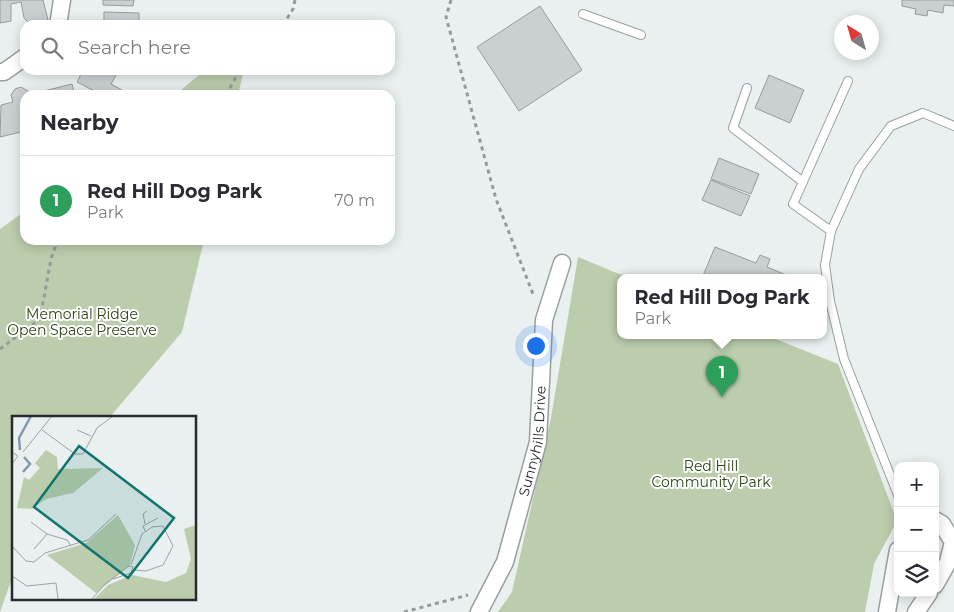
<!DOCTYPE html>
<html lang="en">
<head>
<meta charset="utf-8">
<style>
  body { margin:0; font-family:Montserrat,sans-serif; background:#f7f7f7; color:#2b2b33 }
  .controls { position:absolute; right:15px; bottom:15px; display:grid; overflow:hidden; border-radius:10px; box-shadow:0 2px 12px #0003 }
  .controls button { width:45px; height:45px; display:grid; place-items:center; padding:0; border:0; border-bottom:1px solid #e1e1e2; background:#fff; color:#2b2b33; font:25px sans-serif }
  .compass { position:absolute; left:834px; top:15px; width:45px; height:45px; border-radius:50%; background:#fff; box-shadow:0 2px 12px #0003; rotate:323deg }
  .you { position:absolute; left:535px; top:345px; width:18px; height:18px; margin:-12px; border:4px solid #fff; border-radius:50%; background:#1a73e8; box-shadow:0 0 0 8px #1a73e833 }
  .badge { display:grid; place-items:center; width:32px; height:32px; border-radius:50%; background:#a53694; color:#fff; font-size:16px; font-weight:700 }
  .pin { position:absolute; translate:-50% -41px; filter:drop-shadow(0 1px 2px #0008) }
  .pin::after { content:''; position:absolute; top:26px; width:18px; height:15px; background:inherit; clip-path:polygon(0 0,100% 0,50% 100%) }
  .popup { position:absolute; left:617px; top:274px; width:210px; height:65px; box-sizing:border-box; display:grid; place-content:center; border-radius:10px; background:#fff; filter:drop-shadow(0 1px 4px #0005); font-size:16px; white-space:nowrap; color:#7c7c81 }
  .popup b { font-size:19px; color:#2b2b33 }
  .popup::after { content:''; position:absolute; left:50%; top:100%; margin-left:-10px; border:10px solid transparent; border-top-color:#fff }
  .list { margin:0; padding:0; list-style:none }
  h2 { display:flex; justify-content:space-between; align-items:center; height:65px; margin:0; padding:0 20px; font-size:21px }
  h2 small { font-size:16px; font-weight:400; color:#7c7c81 }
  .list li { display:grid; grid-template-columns:32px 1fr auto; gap:15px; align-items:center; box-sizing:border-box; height:90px; padding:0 20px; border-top:1px solid #e1e1e2 }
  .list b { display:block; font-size:19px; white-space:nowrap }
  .list p { margin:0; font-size:16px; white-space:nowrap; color:#7c7c81 }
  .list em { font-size:16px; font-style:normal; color:#7c7c81 }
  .icon { flex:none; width:28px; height:28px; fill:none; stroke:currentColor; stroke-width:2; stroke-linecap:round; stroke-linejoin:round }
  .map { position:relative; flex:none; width:954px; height:612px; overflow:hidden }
  .search { position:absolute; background:#fff; box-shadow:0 2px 12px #0003; left:20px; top:20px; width:375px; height:55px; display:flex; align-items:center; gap:12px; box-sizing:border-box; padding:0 18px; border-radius:15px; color:#7c7c81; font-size:19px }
  .panel { position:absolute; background:#fff; box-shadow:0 2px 12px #0003; left:20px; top:90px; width:375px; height:155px; border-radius:15px }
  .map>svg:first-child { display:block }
  .green { fill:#bbcdad }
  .building { fill:#cad0d2; stroke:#969c9d }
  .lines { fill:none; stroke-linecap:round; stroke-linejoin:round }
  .lane-casing { stroke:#999f9f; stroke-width:10 }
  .street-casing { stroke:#999f9f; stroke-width:19 }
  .path { stroke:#959a9a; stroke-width:3; stroke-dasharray:4 4; stroke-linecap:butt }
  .lane { stroke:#fff; stroke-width:8 }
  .street { stroke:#fff; stroke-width:16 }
  .labels { text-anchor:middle; stroke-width:4; stroke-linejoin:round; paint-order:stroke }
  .park-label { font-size:14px; fill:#2c4313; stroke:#fff }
  .street-label { font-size:14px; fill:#292b2b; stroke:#fff }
  .inset-river { fill:none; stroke:#7e99b1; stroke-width:2.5 }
  .inset-road { fill:none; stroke:#9da1a1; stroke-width:1 }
  .view { fill:#0f766e; fill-opacity:0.15; stroke:#0f766e; stroke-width:2.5 }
  .inset-edge { fill:none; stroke:#292b2b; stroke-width:2.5 }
</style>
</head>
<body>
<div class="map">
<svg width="954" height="612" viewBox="0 0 954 612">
  <rect width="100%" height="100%" fill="#eaf0f0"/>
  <!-- green -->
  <g class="green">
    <polygon points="205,70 244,70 238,95 175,95"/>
    <polygon points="25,211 25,240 204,240 182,332 110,417 14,417 14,573 0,612 0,229"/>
    <polygon points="578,257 629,278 621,278 621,336 768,336 838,364 897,521 874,564 865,612 498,612 512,592 551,418"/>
  </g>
  <!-- building -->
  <g class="building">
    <polygon points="0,0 43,0 48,20 30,24 24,18 21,2 11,4 11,21 0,23"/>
    <polygon points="103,0 134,0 133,6 103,5"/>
    <polygon points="902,0 954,0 954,6 944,5 943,13 928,10 927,16 915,14 916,9 902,6"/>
    <polygon points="540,6 582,70 519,111 477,47"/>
    <polygon points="104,12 139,13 139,25 104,25"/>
    <polygon points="83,70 119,70 111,84 122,90 119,95 102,95 77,82"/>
    <polygon points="769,75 804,90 790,123 755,108"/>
    <polygon points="72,84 75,95 44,95 44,91"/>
    <polygon points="21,87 28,91 29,95 25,95 25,131 0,137 1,105 13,102 11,95 15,89"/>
    <polygon points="719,158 759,174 751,194 711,179"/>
    <polygon points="711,180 750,196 741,216 702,200"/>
    <polygon points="715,247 756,263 760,255 770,259 767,267 793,278 702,278"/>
  </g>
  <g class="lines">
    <!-- lane casing -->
    <g class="lane-casing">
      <g id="lane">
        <polyline points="583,14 641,35"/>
        <polyline points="747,88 733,128 803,182"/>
        <polyline points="831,231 793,204 848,81"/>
        <polyline points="898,495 844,359 830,301 825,265 831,231 859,169 891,126 923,113 954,126"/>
      </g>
    </g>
    <!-- street casing -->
    <g class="street-casing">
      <g id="street">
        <polyline points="58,25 62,0"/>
        <polyline points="0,72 4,72 25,57"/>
        <polyline points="935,520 942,524 953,542 948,562 935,585"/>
        <path id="s1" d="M479,612l26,-50 33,-120 6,-122 18,-57"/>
        <polyline points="887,612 898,550"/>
        <polyline points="916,612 929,593"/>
      </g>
    </g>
    <!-- path -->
    <g class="path">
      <polyline points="451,0 446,17 496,199 533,294"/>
      <polyline points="283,25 293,9 295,0"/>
      <polyline points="226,95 240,70"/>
      <polyline points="0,349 40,319 51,259 58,240"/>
      <polyline points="404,612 468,595"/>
    </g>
    <!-- lane -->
    <use href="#lane" class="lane"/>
    <!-- street -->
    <use href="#street" class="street"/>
  </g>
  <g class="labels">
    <!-- park labels -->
    <g class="park-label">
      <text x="82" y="319">Memorial Ridge<tspan x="82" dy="16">Open Space Preserve</tspan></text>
      <text x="711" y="471">Red Hill<tspan x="711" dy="16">Community Park</tspan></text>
    </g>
    <!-- street labels -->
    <g class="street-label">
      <text dy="5" stroke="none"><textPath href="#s1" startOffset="181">Sunnyhills Drive</textPath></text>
    </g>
  </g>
  <!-- overview -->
  <g transform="translate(12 416)">
    <rect width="184" height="184" fill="#eaf0f0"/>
    <path d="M34,34l11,7 1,12 45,-1 -30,25 -27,6 -15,10 -14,-1 7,-31 5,3 11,-12 -5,-5zM106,99l17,30 -5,20 -34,28 -49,-38 39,-12zM184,109v74h-102l14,-14 24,-10 34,7 20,-9 5,-14 -7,-30z" fill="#bbcdad"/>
    <path class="inset-river" d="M8,34l-1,-12 12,-22M11,56l7,-8 -6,-7"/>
    <path class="inset-road" d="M85,12l16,-12M30,14l33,24h8l14,-26M65,14l14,6M0,36l6,4 -6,8M11,36l29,-36M19,106l16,12M133,108l-2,-10 4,-3M133,115l-2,-5 15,-8M0,130l14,15 8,1 11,-9 43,-13 28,-26M22,133l13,-15 20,6 4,6M119,149l11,-31 10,-7 11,-1 10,20 -10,19 -17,6 -12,-1M0,160l15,10 29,-3 2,16M80,183l12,-14 25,-19 4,1 -2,6 -18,6"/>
    <path class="view" d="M67,30l95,72 -46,60 -94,-71z"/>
    <rect width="184" height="184" class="inset-edge"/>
  </g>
</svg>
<div class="controls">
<button>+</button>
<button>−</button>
<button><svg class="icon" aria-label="layers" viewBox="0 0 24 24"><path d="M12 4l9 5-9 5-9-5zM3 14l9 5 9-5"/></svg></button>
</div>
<svg class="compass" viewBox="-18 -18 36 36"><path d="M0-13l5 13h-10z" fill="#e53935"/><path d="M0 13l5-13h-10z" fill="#7c7c81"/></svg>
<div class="you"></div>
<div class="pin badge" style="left:722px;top:397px;background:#2e9e5b">1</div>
<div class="popup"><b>Red Hill Dog Park</b>Park</div>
<div class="search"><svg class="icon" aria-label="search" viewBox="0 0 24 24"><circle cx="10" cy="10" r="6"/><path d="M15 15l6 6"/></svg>Search here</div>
<section class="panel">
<h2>Nearby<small></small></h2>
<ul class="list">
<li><span class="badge" style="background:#2e9e5b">1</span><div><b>Red Hill Dog Park</b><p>Park</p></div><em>70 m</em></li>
</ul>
</section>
</div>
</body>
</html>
